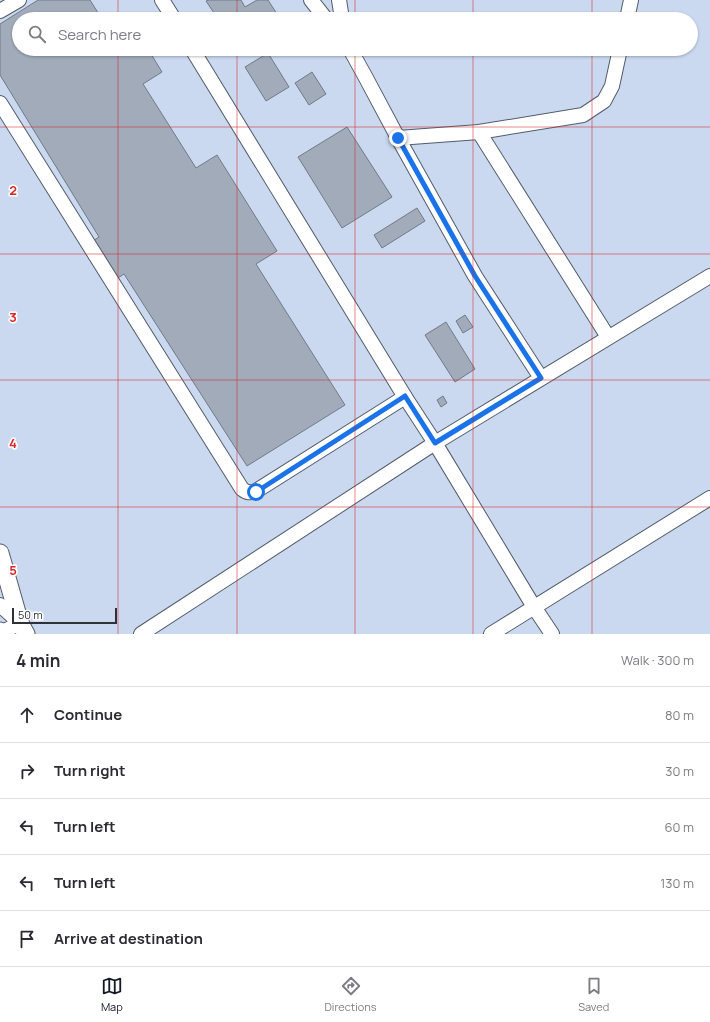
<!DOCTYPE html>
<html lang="en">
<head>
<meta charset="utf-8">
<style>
  body { margin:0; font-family:Manrope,sans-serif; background:#f2f2f3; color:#2b2b33 }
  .scale { position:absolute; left:12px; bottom:10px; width:105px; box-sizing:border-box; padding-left:4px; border:2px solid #2e3238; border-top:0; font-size:11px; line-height:14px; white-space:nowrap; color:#2e3238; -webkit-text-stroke:3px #fff; paint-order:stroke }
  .stop { position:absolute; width:12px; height:12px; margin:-9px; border:3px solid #1a73e8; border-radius:50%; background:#fff }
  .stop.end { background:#1a73e8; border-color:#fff; box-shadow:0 1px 4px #0008 }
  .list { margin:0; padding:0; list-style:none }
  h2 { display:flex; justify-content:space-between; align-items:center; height:52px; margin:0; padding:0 16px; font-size:17px }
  h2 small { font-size:13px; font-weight:400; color:#7c7c81 }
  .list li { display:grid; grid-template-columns:26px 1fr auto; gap:12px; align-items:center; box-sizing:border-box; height:56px; padding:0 16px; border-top:1px solid #e1e1e2 }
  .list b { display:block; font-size:15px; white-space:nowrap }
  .list em { font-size:13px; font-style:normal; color:#7c7c81 }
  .icon { flex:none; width:22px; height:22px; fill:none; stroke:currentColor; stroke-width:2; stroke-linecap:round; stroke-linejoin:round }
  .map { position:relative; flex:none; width:710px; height:634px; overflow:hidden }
  .search { position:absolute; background:#fff; box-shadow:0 1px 3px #0004; left:12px; right:12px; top:12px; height:44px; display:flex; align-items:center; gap:10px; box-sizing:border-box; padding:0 14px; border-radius:22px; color:#7c7c81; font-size:15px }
  .sheet { height:332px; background:#fff }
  nav { display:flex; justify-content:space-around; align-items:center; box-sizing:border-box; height:56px; border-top:1px solid #e1e1e2; background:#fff; font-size:11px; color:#7c7c81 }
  nav a { display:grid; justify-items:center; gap:2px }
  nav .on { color:#111827 }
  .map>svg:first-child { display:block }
  .built { fill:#cad9ef; fill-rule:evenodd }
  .building { fill:#a1abba; stroke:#717a89 }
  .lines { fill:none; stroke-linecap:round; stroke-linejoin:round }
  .minor-casing { stroke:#535c6a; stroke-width:16 }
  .major-casing { stroke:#535c6a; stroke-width:19 }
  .minor { stroke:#fff; stroke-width:14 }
  .major { stroke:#fff; stroke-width:17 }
  .route { stroke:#1a73e8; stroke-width:5 }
  .grid { fill:none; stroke:#d62828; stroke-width:1; stroke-opacity:0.55 }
  .grid-label { font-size:13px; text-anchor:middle; font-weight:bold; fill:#d62828; stroke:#fff; stroke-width:3; stroke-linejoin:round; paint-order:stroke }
</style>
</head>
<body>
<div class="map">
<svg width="710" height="634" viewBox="0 0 710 634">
  <rect width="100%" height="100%" fill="#dae4f4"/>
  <!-- built -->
  <path class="built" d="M0,0h710v634h-710zM19,19h672v30h-672z"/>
  <!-- building -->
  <g class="building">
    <polygon points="38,0 90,0 102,19 19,19 19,49 121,49 124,54 132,49 148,49 162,72 143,84 196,168 217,155 277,251 256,264 345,405 247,466 124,274 112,282 88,244 99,237 0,75 0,24"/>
    <polygon points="209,0 241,0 245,7 257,0 268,0 279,17 275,19 218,19 206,1"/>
    <polygon points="268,53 289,87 266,101 245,67"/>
    <polygon points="312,72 326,94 309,105 295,83"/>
    <polygon points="347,127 392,197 342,228 298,157"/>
    <polygon points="417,208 425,221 382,248 374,235"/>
    <polygon points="465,315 473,327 463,333 456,321"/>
    <polygon points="446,322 475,369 455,382 425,335"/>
    <polygon points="443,396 447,403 441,407 437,400"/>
  </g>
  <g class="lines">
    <!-- minor casing -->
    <g class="minor-casing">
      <g id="minor">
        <polyline points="162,0 174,19"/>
        <polyline points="311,0 326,19"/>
        <polyline points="339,0 342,19"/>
        <polyline points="0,11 19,0"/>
        <polyline points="627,19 631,0"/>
        <polyline points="192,49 405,397 435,443 534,607 552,634"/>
        <polyline points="350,49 366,78 398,138 475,276 541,378"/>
        <path d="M0,103l242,386c5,4 8,4 14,2l149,-94"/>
        <polyline points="479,132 608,337"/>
        <polyline points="398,138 479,132 583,115 604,101 612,86 620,49"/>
        <polyline points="0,605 20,623 1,633 0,633"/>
        <polyline points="141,634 435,443 710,276"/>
        <polyline points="491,634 710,498"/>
      </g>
    </g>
    <!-- major casing -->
    <g class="major-casing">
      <g id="major">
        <polyline points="0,553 20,623 26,634"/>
        <polyline points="0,631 1,634"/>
      </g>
    </g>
    <!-- minor -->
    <use href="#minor" class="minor"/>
    <!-- major -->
    <use href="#major" class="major"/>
  </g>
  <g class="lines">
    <!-- route -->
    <polyline class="route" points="256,492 405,396 435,443 541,378 475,276 398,138"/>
  </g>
  <!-- grid -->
  <path class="grid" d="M118,0v19M237,0v19M355,0v19M473,0v19M592,0v19M118,49v585M237,49v585M355,49v585M473,49v585M592,49v585M0,127h710M0,254h710M0,380h710M0,507h710"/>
  <g class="grid-label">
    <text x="13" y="195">2</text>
    <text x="13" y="322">3</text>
    <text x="13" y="448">4</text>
    <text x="13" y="575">5</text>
  </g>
</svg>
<div class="scale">50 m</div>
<div class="stop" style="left:256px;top:492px"></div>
<div class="stop end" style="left:398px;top:138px"></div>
<div class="search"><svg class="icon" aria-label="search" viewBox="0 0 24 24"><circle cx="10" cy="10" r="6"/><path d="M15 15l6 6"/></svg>Search here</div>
</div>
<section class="sheet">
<h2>4 min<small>Walk · 300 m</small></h2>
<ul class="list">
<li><svg class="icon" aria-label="ahead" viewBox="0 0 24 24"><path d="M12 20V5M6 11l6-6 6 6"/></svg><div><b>Continue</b></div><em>80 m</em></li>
<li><svg class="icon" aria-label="right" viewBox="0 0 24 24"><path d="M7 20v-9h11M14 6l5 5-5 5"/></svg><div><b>Turn right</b></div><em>30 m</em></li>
<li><svg class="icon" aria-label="left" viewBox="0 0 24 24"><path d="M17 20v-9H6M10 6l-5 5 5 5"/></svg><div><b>Turn left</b></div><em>60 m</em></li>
<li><svg class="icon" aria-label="left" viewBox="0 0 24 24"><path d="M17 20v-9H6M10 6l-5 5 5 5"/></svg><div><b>Turn left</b></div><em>130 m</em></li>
<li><svg class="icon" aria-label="arrive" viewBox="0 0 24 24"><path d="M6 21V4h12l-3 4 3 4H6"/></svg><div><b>Arrive at destination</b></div></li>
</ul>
</section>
<nav>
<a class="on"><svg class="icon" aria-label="map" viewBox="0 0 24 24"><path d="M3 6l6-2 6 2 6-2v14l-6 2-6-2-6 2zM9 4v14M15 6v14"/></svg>Map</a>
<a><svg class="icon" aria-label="directions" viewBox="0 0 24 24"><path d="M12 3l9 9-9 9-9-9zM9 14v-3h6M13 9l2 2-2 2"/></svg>Directions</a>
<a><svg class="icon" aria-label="saved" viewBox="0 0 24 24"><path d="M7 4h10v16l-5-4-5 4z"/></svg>Saved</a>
</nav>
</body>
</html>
